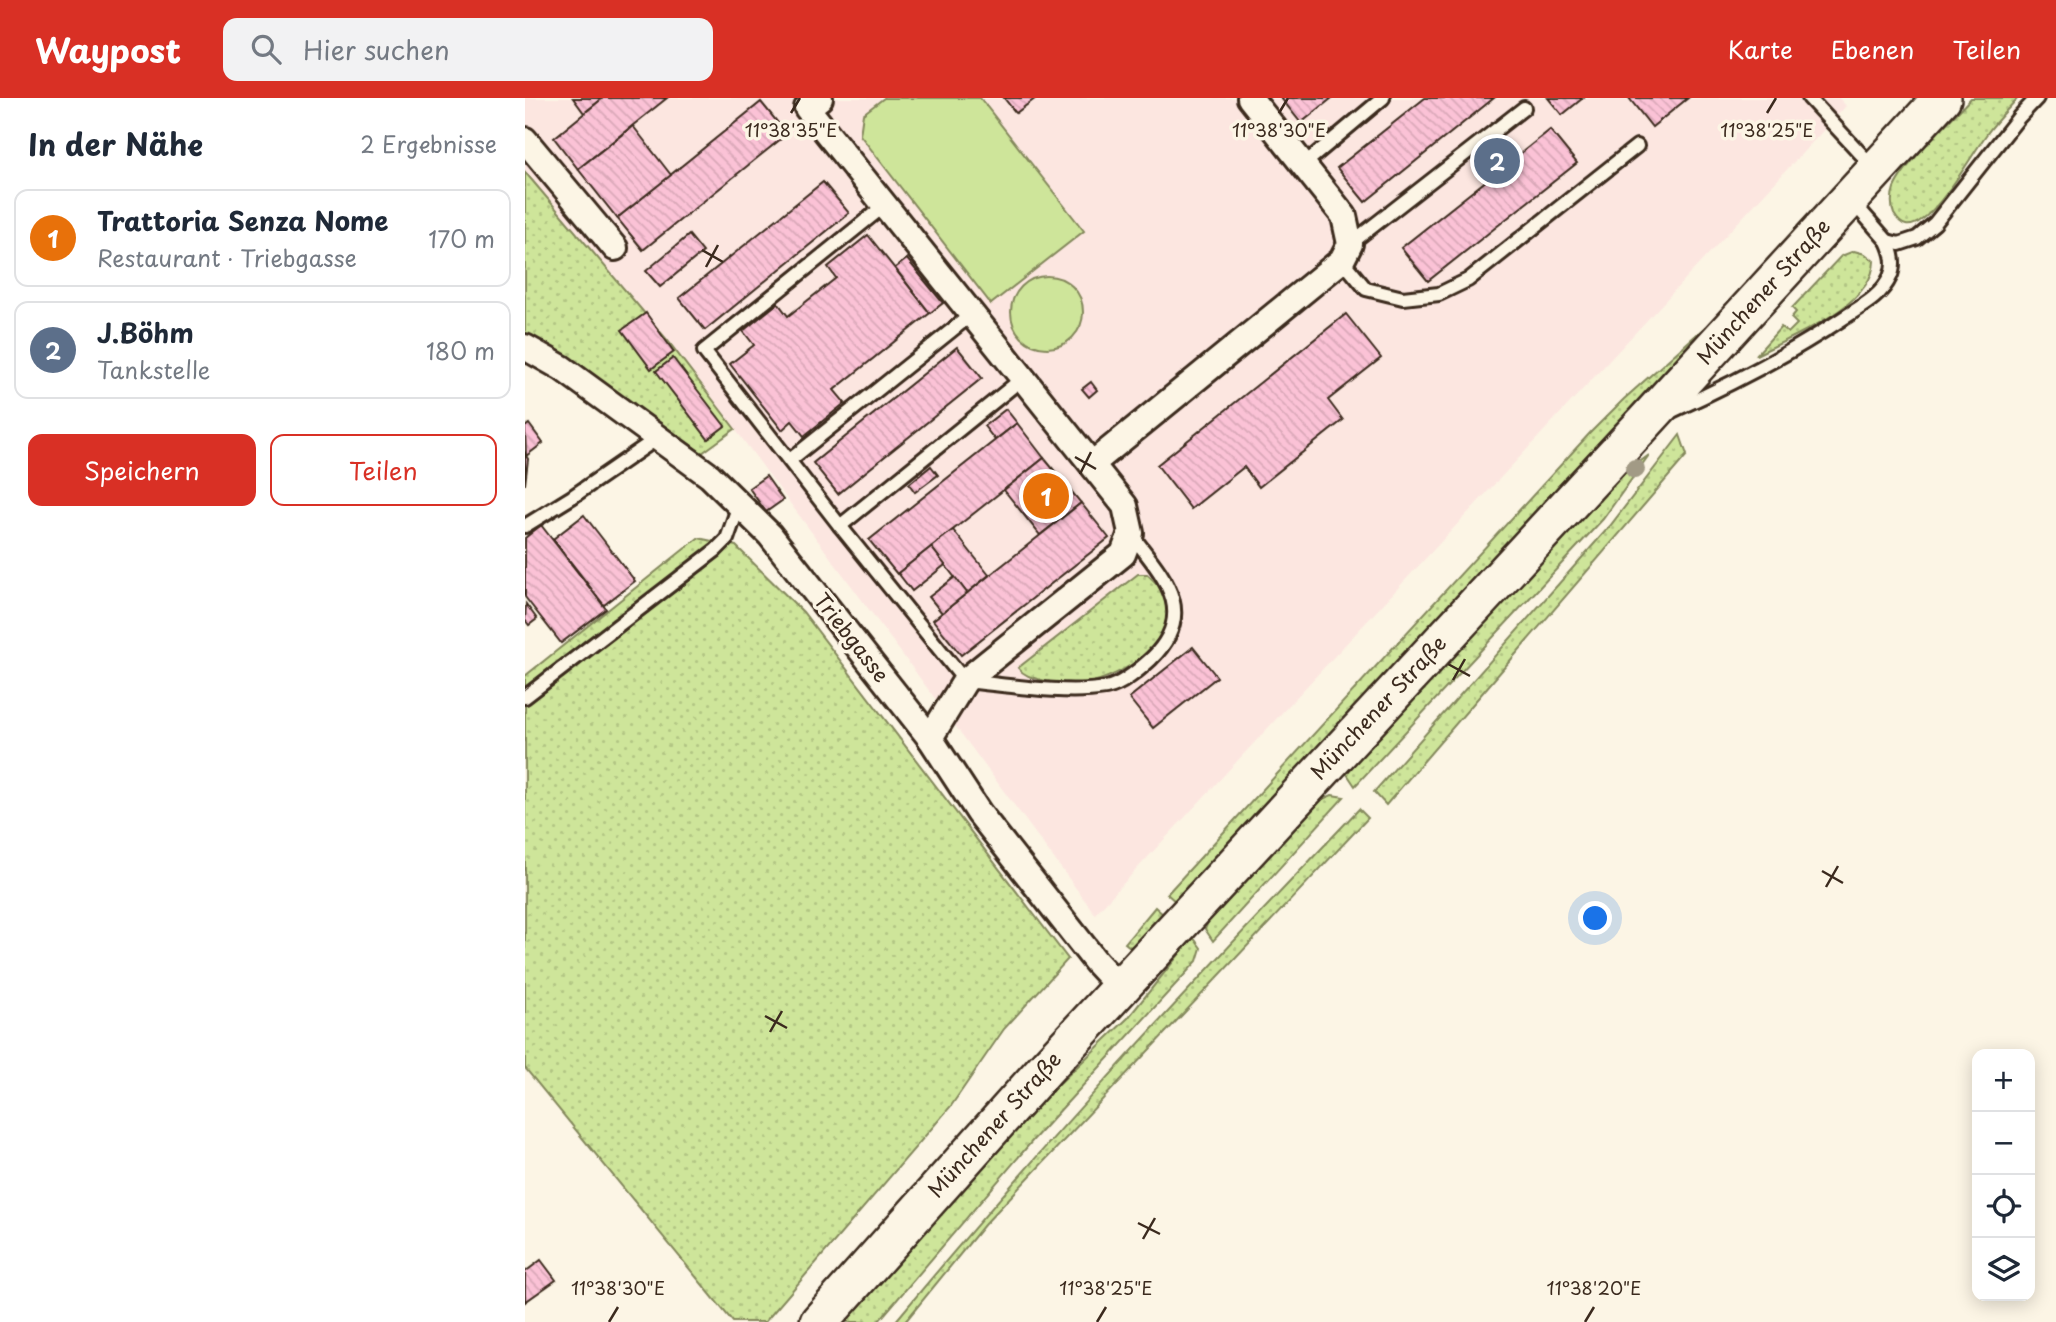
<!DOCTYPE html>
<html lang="de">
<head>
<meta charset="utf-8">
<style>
  body { margin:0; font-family:"Playpen Sans",sans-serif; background:#f2f2f3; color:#1f2937 }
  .controls { position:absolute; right:21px; bottom:21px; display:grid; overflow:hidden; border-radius:14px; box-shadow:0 4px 18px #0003 }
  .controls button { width:63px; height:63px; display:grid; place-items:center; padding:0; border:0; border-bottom:2px solid #e0e1e3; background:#fff; color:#1f2937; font:35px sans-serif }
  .you { position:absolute; left:1071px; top:821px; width:24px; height:24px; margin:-18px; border:5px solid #fff; border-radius:50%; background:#1a73e8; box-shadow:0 0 0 10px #1a73e833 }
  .badge { display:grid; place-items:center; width:46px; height:46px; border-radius:50%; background:#d93025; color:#fff; font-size:23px; font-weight:700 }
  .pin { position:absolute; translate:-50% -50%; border:4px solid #fff; box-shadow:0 2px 7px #0006 }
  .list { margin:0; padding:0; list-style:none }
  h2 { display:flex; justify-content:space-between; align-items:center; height:91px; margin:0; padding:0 28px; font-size:30px }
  h2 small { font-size:23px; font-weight:400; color:#747a83 }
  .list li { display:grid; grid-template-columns:46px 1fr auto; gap:21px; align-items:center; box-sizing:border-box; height:98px; margin:0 14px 14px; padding:0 14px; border:2px solid #e0e1e3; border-radius:14px }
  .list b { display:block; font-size:26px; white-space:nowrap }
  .list p { margin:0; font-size:23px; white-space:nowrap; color:#747a83 }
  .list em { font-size:23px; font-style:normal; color:#747a83 }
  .actions { display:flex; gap:14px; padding:21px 28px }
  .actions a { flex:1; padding:16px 0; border:2px solid #d93025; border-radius:14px; text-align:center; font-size:24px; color:#d93025 }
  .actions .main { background:#d93025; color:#fff }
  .icon { flex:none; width:38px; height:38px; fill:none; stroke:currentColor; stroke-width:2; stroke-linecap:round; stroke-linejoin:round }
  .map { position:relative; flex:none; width:1531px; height:1224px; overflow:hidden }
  header { display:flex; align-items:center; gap:42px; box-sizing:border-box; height:98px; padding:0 35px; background:#d93025; color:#fff }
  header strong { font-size:33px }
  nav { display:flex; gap:38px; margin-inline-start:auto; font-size:24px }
  .search { width:490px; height:63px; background:#f2f2f3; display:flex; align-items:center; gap:18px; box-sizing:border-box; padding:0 24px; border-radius:14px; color:#747a83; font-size:26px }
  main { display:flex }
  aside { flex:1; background:#fff }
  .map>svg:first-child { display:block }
  .built { fill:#fce6e0 }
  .grass { fill:url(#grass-dots); stroke:#84885c; stroke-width:2 }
  .park { fill:#cee59a; stroke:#84885c; stroke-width:2 }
  .building { fill:url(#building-back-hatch); stroke:#3b2a1e; stroke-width:2 }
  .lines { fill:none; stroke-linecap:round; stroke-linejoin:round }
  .service-casing { stroke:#3b2a1e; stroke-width:18 }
  .minor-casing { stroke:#3b2a1e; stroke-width:30 }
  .secondary-casing { stroke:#3b2a1e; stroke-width:42 }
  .service { stroke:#fcf5e5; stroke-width:12 }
  .minor { stroke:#fcf5e5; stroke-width:24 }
  .secondary { stroke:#fcf5e5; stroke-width:37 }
  .tree { fill:#a29a85 }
  .ticks { fill:none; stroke:#3b2a1e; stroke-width:2.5 }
  .labels { text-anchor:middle; stroke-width:7; stroke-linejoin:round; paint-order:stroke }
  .street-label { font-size:21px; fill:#3b2a1e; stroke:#fcf5e5 }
  .ticks-label { font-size:18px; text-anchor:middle; fill:#3b2a1e; stroke:#fcf5e5; stroke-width:7; stroke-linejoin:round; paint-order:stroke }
</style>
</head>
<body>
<header>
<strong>Waypost</strong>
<div class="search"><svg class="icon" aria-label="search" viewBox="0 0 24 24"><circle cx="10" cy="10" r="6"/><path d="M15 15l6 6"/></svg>Hier suchen</div>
<nav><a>Karte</a><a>Ebenen</a><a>Teilen</a></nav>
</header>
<main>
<aside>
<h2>In der Nähe<small>2 Ergebnisse</small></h2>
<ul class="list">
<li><span class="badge" style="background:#e8710a">1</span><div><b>Trattoria Senza Nome</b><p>Restaurant · Triebgasse</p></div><em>170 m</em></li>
<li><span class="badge" style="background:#5c6f8a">2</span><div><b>J.Böhm</b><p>Tankstelle</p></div><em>180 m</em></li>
</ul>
<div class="actions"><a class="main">Speichern</a><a>Teilen</a></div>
</aside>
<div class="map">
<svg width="1531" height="1224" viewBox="0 0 1531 1224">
  <defs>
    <pattern id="grass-dots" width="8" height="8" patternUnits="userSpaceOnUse" patternTransform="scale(1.75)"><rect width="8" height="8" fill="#cee59a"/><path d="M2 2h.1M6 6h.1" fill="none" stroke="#b2c584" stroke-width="1.8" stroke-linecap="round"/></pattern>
    <pattern id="building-back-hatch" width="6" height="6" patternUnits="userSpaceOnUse" patternTransform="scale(1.75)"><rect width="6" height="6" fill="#fbc2d6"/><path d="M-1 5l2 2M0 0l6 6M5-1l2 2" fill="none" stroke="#d8a7b7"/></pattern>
  </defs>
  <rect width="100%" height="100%" fill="#fcf5e5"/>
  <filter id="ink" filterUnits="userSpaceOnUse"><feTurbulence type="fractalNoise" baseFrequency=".0143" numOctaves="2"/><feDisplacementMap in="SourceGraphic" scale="14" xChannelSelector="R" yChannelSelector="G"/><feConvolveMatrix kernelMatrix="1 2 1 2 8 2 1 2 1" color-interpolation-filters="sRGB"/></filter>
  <g filter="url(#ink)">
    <!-- built -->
    <polygon class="built" points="0,0 1314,0 1321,8 570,816 210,331 143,243 0,74"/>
    <!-- grass -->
    <g class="grass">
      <path d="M1446,0h47c-11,12 -23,24 -32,37 -13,18 -56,95 -80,90 -5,-1 -9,-6 -12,-11 -3,-7 -3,-18 0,-26 10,-24 58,-69 77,-90z"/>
      <polygon points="0,74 143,243 210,331 177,355 40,258 0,237"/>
      <path d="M1329,153l11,3 9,7c-1,45 -83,76 -118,94l25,-28 7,6 9,-9 -6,-6 5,-6 -4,-4 49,-52z"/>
      <polygon points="1180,229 651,804 642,796 1065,335 1099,301"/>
      <polygon points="1155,337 1162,357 861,707 849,694 1085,428"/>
      <polygon points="1124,357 1078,421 830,688 822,676 825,669 1090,382"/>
      <polygon points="173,440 211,448 278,514 543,861 479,931 426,1008 240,1224 208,1224 0,970 0,578"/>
      <path d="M613,476h9c5,5 11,10 15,16 26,48 -39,87 -78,94 -12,2 -26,0 -38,-3 -11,-3 -21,-4 -28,-13z"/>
      <polygon points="807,697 819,699 688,843 680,831 684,822 793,703"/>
      <path d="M834,711l9,9 -384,407 -79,97h-10c147,-178 305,-346 464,-513z"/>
      <polygon points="630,809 639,817 614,844 605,849 600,845"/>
      <polygon points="668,839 676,850 672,863 508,1042 353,1224 320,1224 365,1170 516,1003 603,920"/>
    </g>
    <!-- park -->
    <g class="park">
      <polygon points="359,0 455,0 559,133 466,206 335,37 338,16"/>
      <circle cx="522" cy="214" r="36"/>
    </g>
    <!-- building -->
    <g class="building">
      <polygon points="48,0 78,0 59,15"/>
      <polygon points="78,0 142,0 53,71 29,40"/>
      <polygon points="479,0 511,0 491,15"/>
      <polygon points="756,0 807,0 776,25"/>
      <polygon points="900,0 969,0 840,104 812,70"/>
      <polygon points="1023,0 1058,0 1037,17"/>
      <polygon points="1104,0 1163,0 1127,29"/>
      <polygon points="236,4 262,36 118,152 92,120"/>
      <polygon points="108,28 146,77 92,120 53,71"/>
      <polygon points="1025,32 1052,65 903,183 876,150"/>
      <polygon points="976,50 981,55 975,60 970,54"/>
      <polygon points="986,51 990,56 972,70 969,65"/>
      <polygon points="298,84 324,115 180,232 154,200"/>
      <polygon points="164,137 178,154 135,189 121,173"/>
      <polygon points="343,137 405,215 309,292 320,305 279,338 267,323 257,332 205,266 229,247 218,233 253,205 263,218 311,180 303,169"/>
      <polygon points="382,161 418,205 405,215 370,170"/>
      <polygon points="121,215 149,254 126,271 97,232"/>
      <polygon points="821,216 856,260 803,302 818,322 734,389 719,369 666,411 632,367"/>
      <polygon points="432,249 457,280 313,396 288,365"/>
      <polygon points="148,260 200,328 183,341 131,273"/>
      <polygon points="566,284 572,292 564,299 557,291"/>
      <polygon points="481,311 492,325 470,342 459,328"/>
      <polygon points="492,325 519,360 372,476 344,442"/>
      <polygon points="4,326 18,345 1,358 0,329"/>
      <polygon points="0,356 3,361 0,387"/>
      <polygon points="519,360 556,405 515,437 479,392"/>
      <polygon points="406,368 413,377 390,394 384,386"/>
      <polygon points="241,378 258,402 241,414 224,390"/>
      <polygon points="556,405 584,440 436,557 408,522"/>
      <polygon points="59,417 110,483 79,507 28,441"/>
      <polygon points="16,427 81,511 36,545 0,499 0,440"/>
      <polygon points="428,432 464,477 442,495 406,449"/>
      <polygon points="406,449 420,467 387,493 373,475"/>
      <polygon points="430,479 442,495 417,515 404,499"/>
      <polygon points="1,506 12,521 4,527 0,522"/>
      <polygon points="668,549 692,579 628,630 604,600"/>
      <polygon points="16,1162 31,1182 0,1204 0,1174"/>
    </g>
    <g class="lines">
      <!-- service casing -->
      <g class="service-casing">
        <g id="service">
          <polyline points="1284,0 1348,69"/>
          <polyline points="778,67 858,0"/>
          <path d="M360,107l-181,146 136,175 125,155c43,4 100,14 141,7 16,-3 33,-18 45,-29 48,-47 12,-83 -20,-125"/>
          <polyline points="1362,143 1374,146 1392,140 1410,125 1494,19 1512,0"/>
          <polyline points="825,146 999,10"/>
          <polyline points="817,162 841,191 878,200 914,196 943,182 1112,48"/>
          <path d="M1147,313c60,-27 116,-56 170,-92 18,-12 39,-22 48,-42 6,-13 2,-25 -3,-36l-35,-40"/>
          <polyline points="265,362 447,216"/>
          <polyline points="0,428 47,399 134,339"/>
          <polyline points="315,428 498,280"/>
          <polyline points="0,599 191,452 202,441 214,407"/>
        </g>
      </g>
      <!-- minor casing -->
      <g class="minor-casing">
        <g id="minor">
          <polyline points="295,0 282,10 600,408 606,435 598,456 440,583 405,640"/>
          <polyline points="0,42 90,150"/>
          <polyline points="0,249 37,270 185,378 245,437 405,640 454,715 571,864 595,890"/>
          <polyline points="567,366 817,162 825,146 819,118 725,0"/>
        </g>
      </g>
      <!-- secondary casing -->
      <g class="secondary-casing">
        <polyline id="secondary" points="294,1224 520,971 1120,324 1417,0"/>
      </g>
      <!-- service -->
      <use href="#service" class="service"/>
      <!-- minor -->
      <use href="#minor" class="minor"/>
      <!-- secondary -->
      <use href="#secondary" class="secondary"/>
    </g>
    <!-- trees -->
    <circle class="tree" cx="1110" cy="371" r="10"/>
  </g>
  <!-- ticks -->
  <path class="ticks" d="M266,15l9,-15M754,15l9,-15M1242,15l9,-15M177,152l21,12M181,169l12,-22M550,359l21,12M555,376l11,-22M923,566l22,12M928,582l12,-21M1297,773l21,12M1301,789l12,-21M240,918l22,12M245,934l12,-21M613,1125l22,11M618,1141l12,-21M84,1224l9,-15M572,1224l9,-15M1060,1224l9,-15"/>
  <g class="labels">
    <!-- street labels -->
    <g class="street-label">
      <text transform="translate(1239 194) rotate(-48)" y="7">Münchener Straße</text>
      <text transform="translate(326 540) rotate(52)" y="7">Triebgasse</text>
      <text transform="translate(854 610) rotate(-47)" y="7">Münchener Straße</text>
      <text transform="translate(470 1027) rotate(-48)" y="7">Münchener Straße</text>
    </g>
  </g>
  <g class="ticks-label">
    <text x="266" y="39">11°38'35"E</text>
    <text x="754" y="39">11°38'30"E</text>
    <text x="1242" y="39">11°38'25"E</text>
    <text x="93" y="1197">11°38'30"E</text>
    <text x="581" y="1197">11°38'25"E</text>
    <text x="1069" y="1197">11°38'20"E</text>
  </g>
</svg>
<div class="controls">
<button>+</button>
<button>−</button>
<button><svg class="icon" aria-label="locate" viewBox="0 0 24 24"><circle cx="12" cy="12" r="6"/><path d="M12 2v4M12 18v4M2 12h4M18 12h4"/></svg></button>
<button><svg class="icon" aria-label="layers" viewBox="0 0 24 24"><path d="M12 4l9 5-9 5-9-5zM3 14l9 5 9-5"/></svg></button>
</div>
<div class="you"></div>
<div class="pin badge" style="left:521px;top:398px;background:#e8710a">1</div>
<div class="pin badge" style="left:972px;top:63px;background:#5c6f8a">2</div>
</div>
</main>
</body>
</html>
